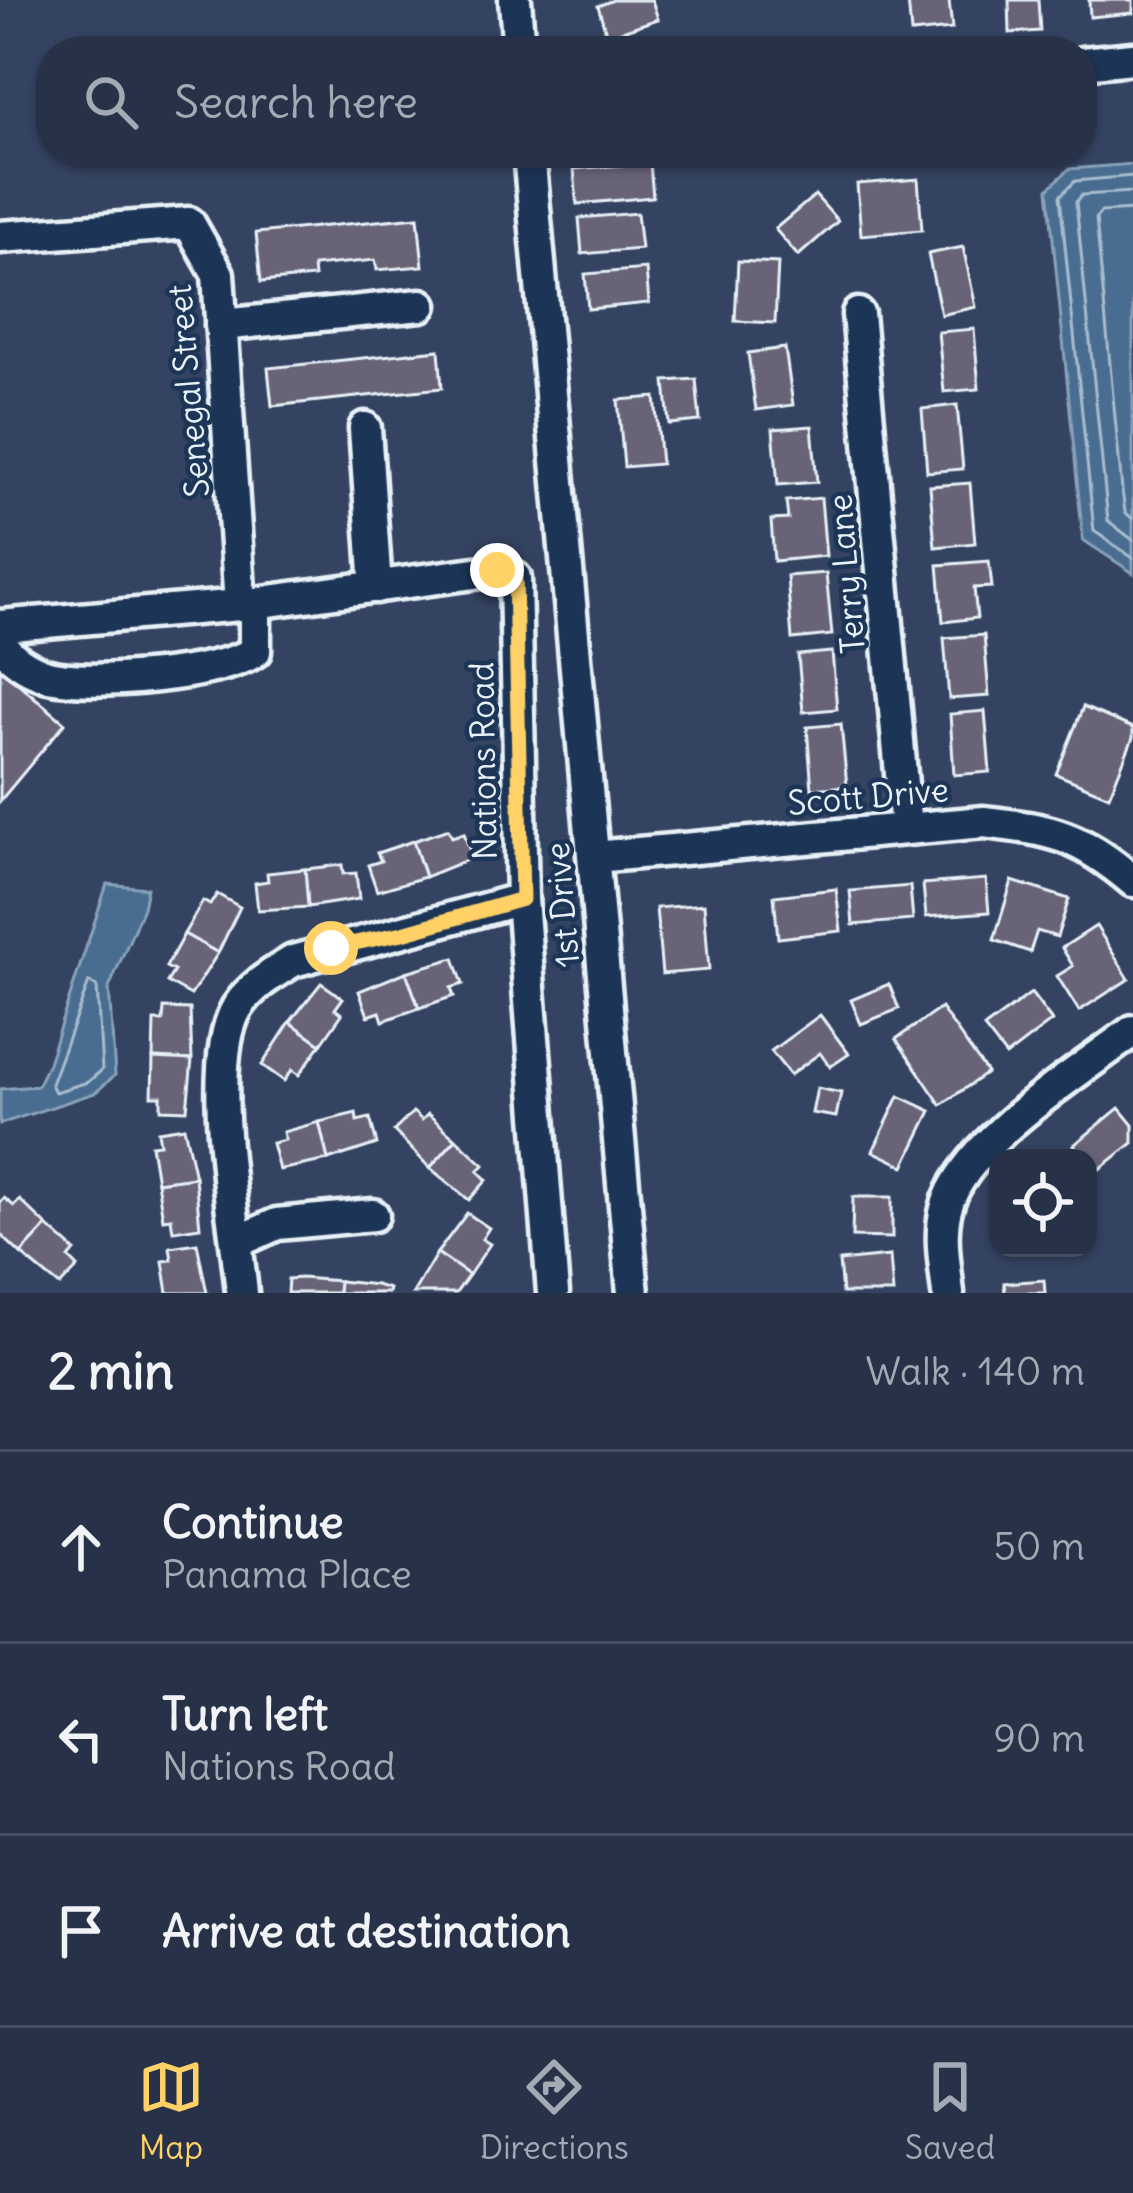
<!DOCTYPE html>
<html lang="en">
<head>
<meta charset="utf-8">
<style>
  body { margin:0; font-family:Delius,sans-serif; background:#333e53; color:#f1f3f6 }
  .controls { position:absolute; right:36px; bottom:36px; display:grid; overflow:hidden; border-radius:24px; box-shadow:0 3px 9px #0004 }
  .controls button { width:108px; height:108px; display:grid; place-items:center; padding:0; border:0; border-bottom:3px solid #434d61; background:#273249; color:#f1f3f6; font:60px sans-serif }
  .stop { position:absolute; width:36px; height:36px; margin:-27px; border:9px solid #ffd166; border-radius:50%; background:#fff }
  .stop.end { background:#ffd166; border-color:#fff; box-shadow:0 3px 12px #0008 }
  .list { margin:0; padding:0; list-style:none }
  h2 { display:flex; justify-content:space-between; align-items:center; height:156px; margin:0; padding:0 48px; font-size:51px }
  h2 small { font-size:39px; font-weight:400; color:#a4aab4 }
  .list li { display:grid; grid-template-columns:78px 1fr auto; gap:36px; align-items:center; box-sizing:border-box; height:192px; padding:0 48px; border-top:3px solid #434d61 }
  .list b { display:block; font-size:45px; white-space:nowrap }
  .list p { margin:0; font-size:39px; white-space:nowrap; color:#a4aab4 }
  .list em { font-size:39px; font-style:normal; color:#a4aab4 }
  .icon { flex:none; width:66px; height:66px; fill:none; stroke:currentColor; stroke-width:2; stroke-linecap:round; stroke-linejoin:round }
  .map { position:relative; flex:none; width:1133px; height:1293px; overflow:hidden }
  .search { position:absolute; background:#273249; box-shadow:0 3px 9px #0004; left:36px; right:36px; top:36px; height:132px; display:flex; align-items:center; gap:30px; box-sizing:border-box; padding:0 42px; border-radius:48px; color:#a4aab4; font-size:45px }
  .sheet { height:732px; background:#273249 }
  nav { display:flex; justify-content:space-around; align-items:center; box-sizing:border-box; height:168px; border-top:3px solid #434d61; background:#273249; font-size:33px; color:#a4aab4 }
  nav a { display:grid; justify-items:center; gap:6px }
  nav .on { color:#ffd166 }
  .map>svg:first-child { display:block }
  .water { fill:#496d90; stroke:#89a2ba; stroke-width:3 }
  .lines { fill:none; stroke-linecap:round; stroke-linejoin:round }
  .shore { stroke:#a8bcce; stroke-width:3 }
  .building { fill:#696478; stroke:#e8f1f8; stroke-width:3 }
  .minor-casing { stroke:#e8f1f8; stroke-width:39 }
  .minor { stroke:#1d3557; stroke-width:30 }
  .route { stroke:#ffd166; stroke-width:15 }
  .labels { text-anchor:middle; stroke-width:9; stroke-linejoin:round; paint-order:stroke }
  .street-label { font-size:33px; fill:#e8f1f8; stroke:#1d3557 }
</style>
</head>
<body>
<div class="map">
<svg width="1133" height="1293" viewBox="0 0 1133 1293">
  <rect width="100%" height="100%" fill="#344361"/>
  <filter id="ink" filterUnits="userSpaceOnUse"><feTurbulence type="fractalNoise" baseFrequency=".00833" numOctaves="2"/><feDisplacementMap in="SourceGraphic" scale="24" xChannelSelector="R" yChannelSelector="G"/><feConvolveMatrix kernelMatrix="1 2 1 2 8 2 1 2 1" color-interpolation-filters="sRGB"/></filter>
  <g filter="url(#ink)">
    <!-- water -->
    <g class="water">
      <polygon points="1133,164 1133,573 1083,540 1048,189 1069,169"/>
      <polygon points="107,884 147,888 143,908 109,988 115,1075 95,1093 0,1124 0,1089 37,1086 47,1066"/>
    </g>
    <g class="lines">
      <!-- shore -->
      <g class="shore">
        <polyline points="1133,176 1075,181 1060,196 1094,531 1133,558"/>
        <polyline points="1133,192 1082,195 1076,202 1108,521 1133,540"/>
        <polyline points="1133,210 1101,212 1096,218 1122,490 1125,512 1133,519"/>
        <polygon points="89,982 97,987 102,1070 88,1082 55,1092 51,1084"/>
      </g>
    </g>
    <!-- building -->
    <g class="building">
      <polygon points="652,0 658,19 607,36 598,6 613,0"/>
      <polygon points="908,0 949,0 952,29 911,33"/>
      <polygon points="1009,0 1038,0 1040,31 1010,33"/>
      <polygon points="1089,0 1133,0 1133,13 1090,17"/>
      <polygon points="650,163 653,197 577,204 574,169"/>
      <polygon points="918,179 922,230 861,235 857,184"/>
      <polygon points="815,195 838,221 798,256 775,229"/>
      <polygon points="637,213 641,249 582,254 579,218"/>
      <polygon points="418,217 423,266 377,270 375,260 313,266 314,277 261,282 256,233"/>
      <polygon points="963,247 976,307 941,315 928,254"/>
      <polygon points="738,261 778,263 775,323 735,321"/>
      <polygon points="646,269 649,303 588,309 585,274"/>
      <polygon points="974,329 979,389 944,392 938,332"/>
      <polygon points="785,348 793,405 756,410 748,353"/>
      <polygon points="439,350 442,388 272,406 268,368"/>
      <polygon points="696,379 700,421 669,424 665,381"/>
      <polygon points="655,397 661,464 624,467 618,400"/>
      <polygon points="957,405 963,469 927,472 922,409"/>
      <polygon points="812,426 817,482 778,485 773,429"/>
      <polygon points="970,483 975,543 935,547 930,486"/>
      <polygon points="821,498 826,556 774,561 771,520 788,519 786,501"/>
      <polygon points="989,561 992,587 974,588 977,618 943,622 938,565"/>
      <polygon points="826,573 832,635 792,639 787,576"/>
      <polygon points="984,635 989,696 949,699 944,638"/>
      <polygon points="832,652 837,709 803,712 798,655"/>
      <polygon points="0,668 65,723 0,801"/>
      <polygon points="1083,707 1133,728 1133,738 1109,796 1056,774"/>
      <polygon points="985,711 990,772 954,775 950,714"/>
      <polygon points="841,724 847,786 812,789 807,727"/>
      <polygon points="448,829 452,837 464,833 472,858 425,877 413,841"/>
      <polygon points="413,841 425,877 377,891 368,865 381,861 377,853"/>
      <polygon points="342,865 343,874 356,873 359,899 308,907 305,869"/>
      <polygon points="305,869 308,907 258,910 255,883 268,881 267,873"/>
      <polygon points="986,879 989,912 926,917 923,884"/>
      <polygon points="1012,881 1069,899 1057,937 1037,931 1030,952 994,940"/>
      <polygon points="910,886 913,920 853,925 850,891"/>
      <polygon points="836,889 841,931 778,938 774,896"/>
      <polygon points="217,894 240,907 218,953 184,934 203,901 210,905"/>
      <polygon points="704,904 709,970 662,974 656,908"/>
      <polygon points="1096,926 1129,979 1079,1011 1057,976 1073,966 1062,948"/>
      <polygon points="184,934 218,953 191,995 167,982 174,971 166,967"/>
      <polygon points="454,958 463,984 451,988 454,996 419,1008 406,972"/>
      <polygon points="406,972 419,1008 383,1021 380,1012 368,1016 359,991"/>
      <polygon points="321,983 343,998 335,1009 342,1014 321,1044 290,1022"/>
      <polygon points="889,984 899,1009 861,1024 851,1000"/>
      <polygon points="1031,993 1052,1021 1006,1056 984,1028"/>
      <polygon points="164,1008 190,1009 192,1060 153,1058 154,1021 163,1021"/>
      <polygon points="941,1008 987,1073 941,1105 896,1039"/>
      <polygon points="820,1015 849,1054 830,1067 820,1053 790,1075 771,1051"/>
      <polygon points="290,1022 321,1044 299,1075 292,1070 284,1081 262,1065"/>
      <polygon points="153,1058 192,1060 187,1110 161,1109 161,1096 152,1096"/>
      <polygon points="817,1088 841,1093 836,1117 812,1113"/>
      <polygon points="899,1096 931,1111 904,1166 873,1151"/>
      <polygon points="1119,1108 1133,1125 1133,1143 1096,1172 1074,1145"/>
      <polygon points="413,1112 422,1120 428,1114 456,1139 430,1168 394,1131"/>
      <polygon points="356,1113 357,1121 370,1118 377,1144 328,1160 319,1122"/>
      <polygon points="319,1122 328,1160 279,1170 272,1143 285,1140 283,1132"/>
      <polygon points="184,1127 195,1177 157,1182 151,1145 160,1144 158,1131"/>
      <polygon points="456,1139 484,1165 478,1171 487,1180 469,1200 430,1168"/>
      <polygon points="195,1177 200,1227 173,1231 171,1218 163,1219 157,1182"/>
      <polygon points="853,1197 892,1197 892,1238 852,1237"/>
      <polygon points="4,1198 14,1206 20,1200 47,1226 21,1254 0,1234 0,1202"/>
      <polygon points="467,1213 489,1228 482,1239 490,1244 469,1275 437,1253"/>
      <polygon points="47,1226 75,1251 69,1258 78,1267 60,1286 21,1254"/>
      <polygon points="197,1243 207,1293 168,1293 163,1261 172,1260 170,1247"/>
      <polygon points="437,1253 469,1275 456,1293 413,1293"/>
      <polygon points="890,1256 893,1293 842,1293 839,1261"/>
      <polygon points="301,1278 339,1281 338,1293 287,1293 288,1279"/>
      <polygon points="1044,1280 1045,1293 1005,1293 1004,1283"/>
      <polygon points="339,1281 376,1285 389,1289 388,1293 338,1293"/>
    </g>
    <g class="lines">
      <!-- minor casing -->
      <g class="minor-casing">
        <g id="minor">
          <polyline points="515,0 519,51"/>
          <polyline points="1082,63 1133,58"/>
          <polyline points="529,153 633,1293"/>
          <polyline points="0,237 189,223 218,274 240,605"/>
          <polyline points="858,314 906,827"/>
          <polyline points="221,325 421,305"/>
          <polyline points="365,428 376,587"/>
          <polyline points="0,626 240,605 497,570 515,578 522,899 553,1293"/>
          <path d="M0,643c11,15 27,26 45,32 39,12 179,0 210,-24v-48"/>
          <path d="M594,857l390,-35c70,8 94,13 149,59"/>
          <polyline points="237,1242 277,1224 373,1215"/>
          <path d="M242,1293c-6,-67 -38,-229 -5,-285 14,-22 35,-34 56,-47l229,-62"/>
          <path d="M948,1293c-3,-28 -9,-57 -2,-84 16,-66 133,-137 187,-178"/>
        </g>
      </g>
      <!-- minor -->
      <use href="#minor" class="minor"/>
    </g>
  </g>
  <g class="lines" filter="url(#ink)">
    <!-- route -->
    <polyline class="route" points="331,948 403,933 522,899 515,578 497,570"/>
  </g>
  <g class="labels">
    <!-- street labels -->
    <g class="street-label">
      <text transform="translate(188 391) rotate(-95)" y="12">Senegal Street</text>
      <text transform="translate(846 574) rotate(-95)" y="12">Terry Lane</text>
      <text transform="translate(483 761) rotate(-91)" y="12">Nations Road</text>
      <text transform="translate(868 796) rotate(-5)" y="12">Scott Drive</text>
      <text transform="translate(562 905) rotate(-95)" y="12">1st Drive</text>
    </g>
  </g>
</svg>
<div class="controls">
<button><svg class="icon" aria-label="locate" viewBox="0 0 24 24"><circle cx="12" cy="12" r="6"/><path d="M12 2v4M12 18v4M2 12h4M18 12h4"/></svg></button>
</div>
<div class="stop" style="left:331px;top:948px"></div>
<div class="stop end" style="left:497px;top:570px"></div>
<div class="search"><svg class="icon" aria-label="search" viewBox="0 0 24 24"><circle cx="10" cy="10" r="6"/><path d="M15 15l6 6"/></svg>Search here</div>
</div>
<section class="sheet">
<h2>2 min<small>Walk · 140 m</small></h2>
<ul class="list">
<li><svg class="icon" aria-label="ahead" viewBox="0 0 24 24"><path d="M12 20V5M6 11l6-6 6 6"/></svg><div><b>Continue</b><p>Panama Place</p></div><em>50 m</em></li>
<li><svg class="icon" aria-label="left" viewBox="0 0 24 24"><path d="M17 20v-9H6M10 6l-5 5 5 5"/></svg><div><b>Turn left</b><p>Nations Road</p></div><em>90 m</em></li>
<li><svg class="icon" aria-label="arrive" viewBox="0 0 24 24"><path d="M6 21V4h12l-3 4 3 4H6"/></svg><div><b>Arrive at destination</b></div></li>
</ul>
</section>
<nav>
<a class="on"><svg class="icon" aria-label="map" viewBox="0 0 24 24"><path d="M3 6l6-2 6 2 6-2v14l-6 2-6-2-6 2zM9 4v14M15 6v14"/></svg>Map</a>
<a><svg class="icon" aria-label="directions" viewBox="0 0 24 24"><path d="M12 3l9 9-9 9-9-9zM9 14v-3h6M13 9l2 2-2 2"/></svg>Directions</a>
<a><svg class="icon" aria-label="saved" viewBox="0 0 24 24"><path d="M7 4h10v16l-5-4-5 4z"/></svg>Saved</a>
</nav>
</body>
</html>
